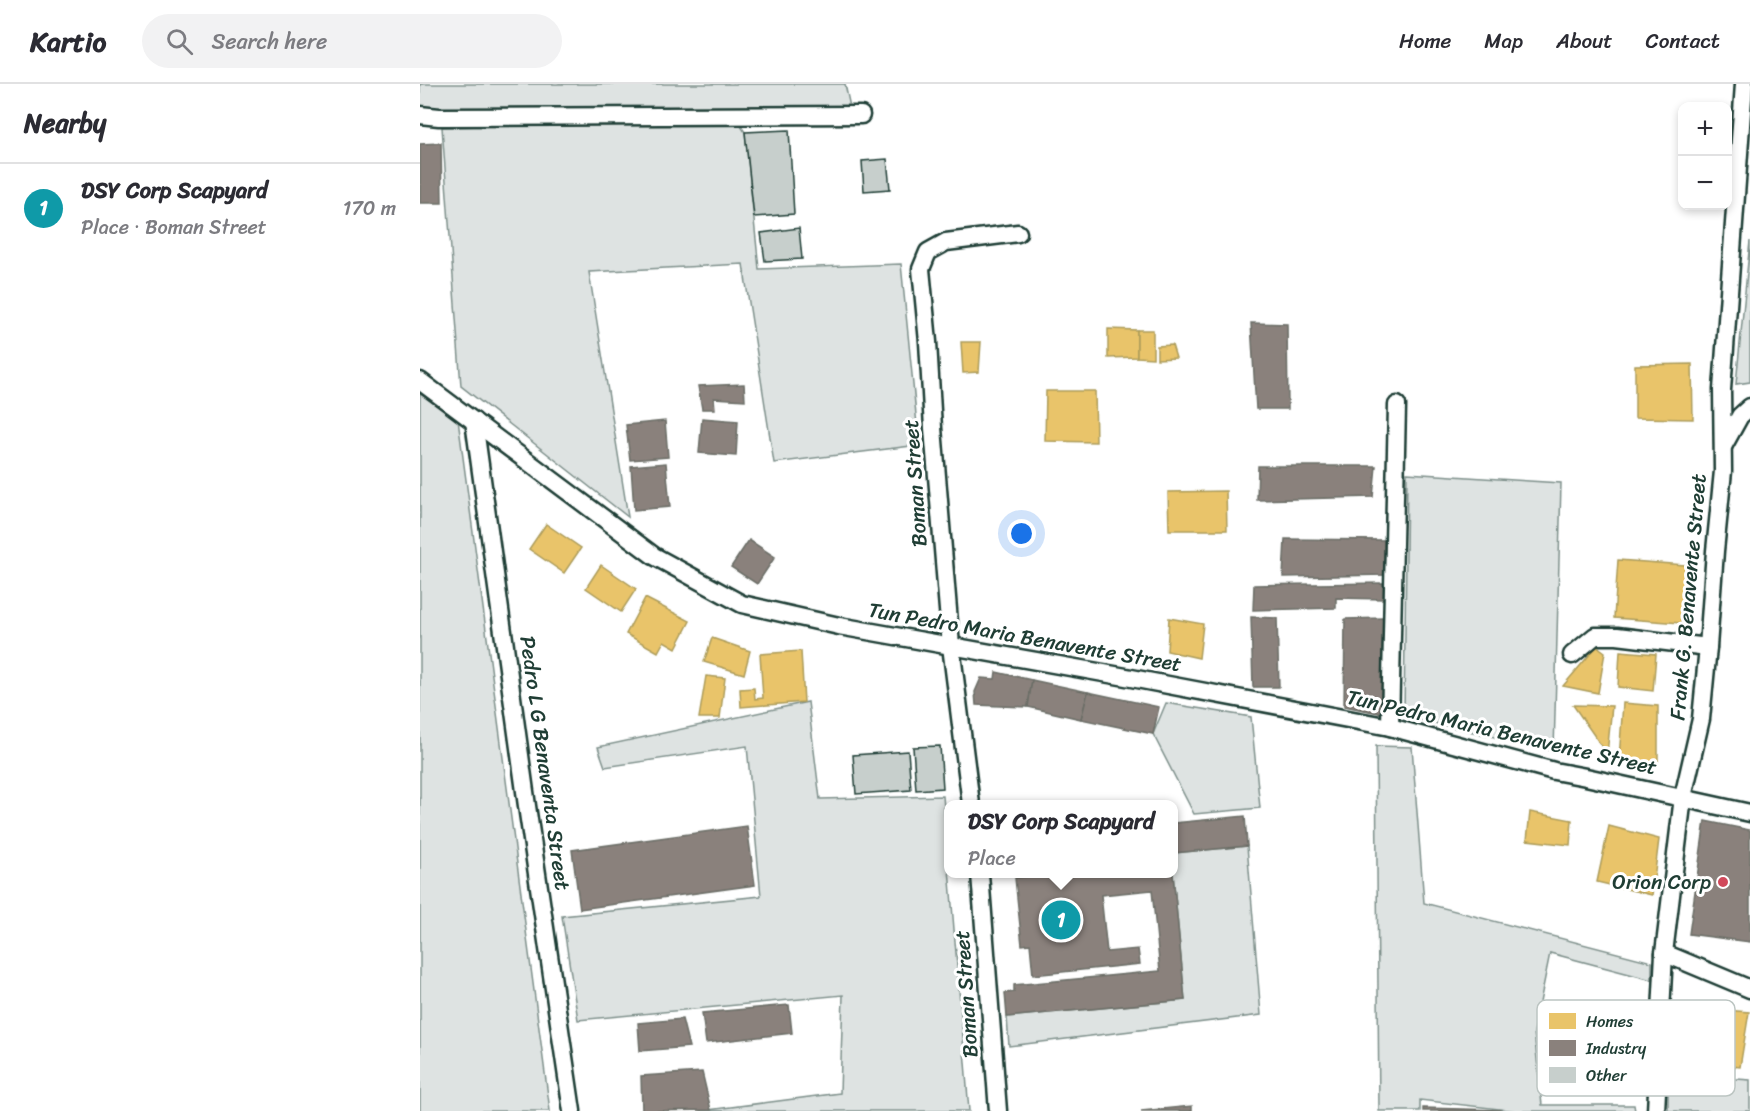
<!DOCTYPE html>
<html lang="en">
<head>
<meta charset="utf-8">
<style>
  body { margin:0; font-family:Sriracha,sans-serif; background:#f2f2f3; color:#2b2b33 }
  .controls { position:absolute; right:18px; top:18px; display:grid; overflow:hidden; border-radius:12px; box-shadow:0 3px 9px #0003 }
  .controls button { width:54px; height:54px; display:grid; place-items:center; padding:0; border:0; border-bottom:2px solid #e1e1e2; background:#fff; color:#2b2b33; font:30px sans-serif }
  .you { position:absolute; left:602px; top:450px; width:21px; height:21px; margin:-15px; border:4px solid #fff; border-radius:50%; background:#1a73e8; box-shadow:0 0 0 9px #1a73e833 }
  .badge { display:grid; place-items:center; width:39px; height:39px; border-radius:50%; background:#1a73e8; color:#fff; font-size:20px; font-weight:700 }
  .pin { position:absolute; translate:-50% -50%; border:3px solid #fff; box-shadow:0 2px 6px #0006 }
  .popup { position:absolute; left:524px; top:716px; width:234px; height:78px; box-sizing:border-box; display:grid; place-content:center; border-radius:12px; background:#fff; filter:drop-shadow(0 2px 4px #0005); font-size:20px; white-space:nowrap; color:#7c7c81 }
  .popup b { font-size:22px; color:#2b2b33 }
  .popup::after { content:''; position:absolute; left:50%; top:100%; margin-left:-12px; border:12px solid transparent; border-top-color:#fff }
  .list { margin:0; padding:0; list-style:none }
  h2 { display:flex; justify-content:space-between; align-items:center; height:78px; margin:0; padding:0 24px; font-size:26px }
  h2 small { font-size:20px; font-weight:400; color:#7c7c81 }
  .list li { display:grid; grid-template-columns:39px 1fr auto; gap:18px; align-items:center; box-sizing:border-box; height:90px; padding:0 24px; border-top:2px solid #e1e1e2 }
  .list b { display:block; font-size:22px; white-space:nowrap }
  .list p { margin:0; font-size:20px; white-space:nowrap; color:#7c7c81 }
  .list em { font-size:20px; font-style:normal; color:#7c7c81 }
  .icon { flex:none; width:33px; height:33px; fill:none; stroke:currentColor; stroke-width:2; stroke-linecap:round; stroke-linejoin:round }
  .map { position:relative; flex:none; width:1330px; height:1027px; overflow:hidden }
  header { display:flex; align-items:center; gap:36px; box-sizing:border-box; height:84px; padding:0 30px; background:#fff; border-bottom:2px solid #e1e1e2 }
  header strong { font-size:28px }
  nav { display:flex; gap:33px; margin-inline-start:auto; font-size:21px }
  .search { width:420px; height:54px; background:#f2f2f3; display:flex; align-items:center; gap:15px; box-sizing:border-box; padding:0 21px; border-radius:33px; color:#7c7c81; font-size:22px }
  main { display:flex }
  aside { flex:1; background:#fff }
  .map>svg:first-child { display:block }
  .green { fill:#dee3e2; stroke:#7e908b; stroke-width:1.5 }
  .homes { fill:#e9c46a; stroke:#ac9c5a; stroke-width:1.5 }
  .industry { fill:#8a817c; stroke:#6a6d66; stroke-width:1.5 }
  .building { fill:#c7cfcc; stroke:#1f3d34; stroke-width:1.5 }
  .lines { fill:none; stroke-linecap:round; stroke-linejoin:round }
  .street-casing { stroke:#1f3d34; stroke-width:21 }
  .street { stroke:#fff; stroke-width:16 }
  .poi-dot { fill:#d1495b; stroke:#fff; stroke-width:2 }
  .labels { text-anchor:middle; stroke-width:6; stroke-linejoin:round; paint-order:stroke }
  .street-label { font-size:21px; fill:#1f3d34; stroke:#fff }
  .poi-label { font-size:21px; fill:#1f3d34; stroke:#fff; text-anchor:end }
  .key { fill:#fff; stroke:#bcc5c2; stroke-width:1.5 }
  .key-label { font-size:16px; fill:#1f3d34 }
</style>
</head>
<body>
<header>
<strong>Kartio</strong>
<div class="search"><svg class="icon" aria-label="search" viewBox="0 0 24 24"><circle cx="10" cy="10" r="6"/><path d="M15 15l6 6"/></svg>Search here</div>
<nav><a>Home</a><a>Map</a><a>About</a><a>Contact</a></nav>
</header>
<main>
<aside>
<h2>Nearby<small></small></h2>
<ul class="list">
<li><span class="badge" style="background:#0f9aa8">1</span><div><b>DSY Corp Scapyard</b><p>Place · Boman Street</p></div><em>170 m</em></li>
</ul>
</aside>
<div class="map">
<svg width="1330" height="1027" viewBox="0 0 1330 1027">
  <rect width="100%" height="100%" fill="#fff"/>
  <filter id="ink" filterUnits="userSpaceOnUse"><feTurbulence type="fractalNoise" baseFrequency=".0167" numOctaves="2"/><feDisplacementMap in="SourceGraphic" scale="12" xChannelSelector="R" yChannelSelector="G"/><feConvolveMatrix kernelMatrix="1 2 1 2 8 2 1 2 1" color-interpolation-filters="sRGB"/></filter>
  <g filter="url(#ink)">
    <!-- green -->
    <g class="green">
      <polygon points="0,0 425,0 430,23 69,28 0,23"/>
      <polygon points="317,36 325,48 339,185 481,180 499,361 354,379 323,180 169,188 208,433 41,302 22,43"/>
      <polygon points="1330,157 1330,298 1316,300"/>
      <polygon points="0,310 38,336 130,1027 0,1027"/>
      <polygon points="987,389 1141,399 1134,667 984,632"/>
      <polygon points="388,618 400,715 523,712 549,1027 280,1027 420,1009 423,911 158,936 142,832 341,812 327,662 185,683 178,663"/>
      <polygon points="746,619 831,633 840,724 774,730 733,650"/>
      <polygon points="956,662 992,663 1004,819 1232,878 1232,896 1130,869 1114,948 1122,1021 1214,1021 1215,1027 1097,1027 1000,1016 1000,1027 959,1027"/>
      <polygon points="827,762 841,931 589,962 587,933 765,916 753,790 754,769"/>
      <polygon points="1248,990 1330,996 1330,1027 1248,1027"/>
    </g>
    <!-- homes -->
    <g class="homes">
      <polygon points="688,245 717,246 717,273 688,274"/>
      <polygon points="717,246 733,246 733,274 717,273"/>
      <polygon points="541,258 561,258 559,288 543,289"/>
      <polygon points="752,261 756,274 737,275 737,262"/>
      <polygon points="1272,280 1273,335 1215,334 1215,281"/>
      <polygon points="626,307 675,307 676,358 625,357"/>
      <polygon points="806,407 807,446 749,446 748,408"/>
      <polygon points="126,440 161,464 144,489 109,465"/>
      <polygon points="1198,476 1265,481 1261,539 1194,534"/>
      <polygon points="181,481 216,505 201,528 166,504"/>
      <polygon points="225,514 270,537 256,564 244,557 238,568 206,550"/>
      <polygon points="749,534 783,540 779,574 747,567"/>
      <polygon points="292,554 330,567 324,590 284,578"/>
      <polygon points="1177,562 1185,568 1178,609 1143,602"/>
      <polygon points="381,567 384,618 321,623 320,605 334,604 335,615 343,614 340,570"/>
      <polygon points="1200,567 1236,570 1233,607 1198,603"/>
      <polygon points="286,592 305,594 300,634 279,634"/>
      <polygon points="1203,619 1238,622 1238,679 1199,675"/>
      <polygon points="1153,621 1192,622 1187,670"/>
      <polygon points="1110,728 1152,736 1150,761 1107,756"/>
      <polygon points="1189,742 1239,755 1232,811 1177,798"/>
      <polygon points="1267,923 1329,928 1320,983 1266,977"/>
    </g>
    <!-- industry -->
    <g class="industry">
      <polygon points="21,59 22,119 0,119 0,60"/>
      <polygon points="831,239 867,240 868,325 836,325"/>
      <polygon points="324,300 325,316 294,314 295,325 282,325 278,302"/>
      <polygon points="282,334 318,337 316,372 279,369"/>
      <polygon points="245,337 248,373 210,376 206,341"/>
      <polygon points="246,379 250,423 214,426 211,382"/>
      <polygon points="838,382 956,382 953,413 837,416"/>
      <polygon points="865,455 964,456 965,491 863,493"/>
      <polygon points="329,456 355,473 337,500 311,483"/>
      <polygon points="964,499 964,515 916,514 916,524 833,526 834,501"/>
      <polygon points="831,533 857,534 859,603 833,603"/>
      <polygon points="964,534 964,630 924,622 925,535"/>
      <polygon points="576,588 612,596 608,623 556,621 555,608 561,594 575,595"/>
      <polygon points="612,596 668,608 661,635 608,623"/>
      <polygon points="668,608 739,623 733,650 661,635"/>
      <polygon points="825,732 827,762 754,769 754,739"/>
      <polygon points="1285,737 1330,746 1330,858 1269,850"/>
      <polygon points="327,742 335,801 160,825 152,766"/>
      <polygon points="635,790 753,790 765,916 587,933 585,909 594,908 594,901 740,887 732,806 681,811 687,868 718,865 720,880 613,891 610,860 602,861 595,794"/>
      <polygon points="369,921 372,949 286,959 282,929"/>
      <polygon points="262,935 269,963 220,967 218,939"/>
      <polygon points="282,988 291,1026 222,1027 221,992"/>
      <polygon points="772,1022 772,1027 721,1027"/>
      <polygon points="1003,1024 1080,1026 1080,1027 1003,1027"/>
    </g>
    <!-- building -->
    <g class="building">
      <polygon points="369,46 374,130 334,133 325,48"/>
      <polygon points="467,75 470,105 444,107 442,77"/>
      <polygon points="379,144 382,175 345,177 341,149"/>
      <polygon points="520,662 523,704 496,706 493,663"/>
      <polygon points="488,667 491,706 436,710 433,671"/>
    </g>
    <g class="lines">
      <!-- street casing -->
      <g class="street-casing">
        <g id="street">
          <polyline points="0,31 19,33 441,31"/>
          <polyline points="0,297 234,472 322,520 419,542 706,593 970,643 1134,687 1166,693 1330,729"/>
          <polyline points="54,337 107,722 152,1027"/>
          <polyline points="1304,361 1320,332 1330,323"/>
          <polyline points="1152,571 1175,552 1197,552 1288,563"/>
          <polyline points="970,643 977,321"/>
          <polyline points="551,720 531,562 513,344 508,258 501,185 508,168 526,158 598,149"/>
          <polyline points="560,790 578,1027"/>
          <polyline points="1244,869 1330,905"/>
          <polyline points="1236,1027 1244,869 1263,713 1281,635 1288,563 1295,467 1303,387 1302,306 1324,0"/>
        </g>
      </g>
      <!-- street -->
      <use href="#street" class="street"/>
    </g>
  </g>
  <!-- markers -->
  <circle class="poi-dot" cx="1303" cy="798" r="6"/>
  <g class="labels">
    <!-- street labels -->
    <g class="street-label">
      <text transform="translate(495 399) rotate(-94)" y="7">Boman Street</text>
      <text transform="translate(1268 513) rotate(-85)" y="7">Frank G. Benavente Street</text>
      <text transform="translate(605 553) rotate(10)" y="7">Tun Pedro Maria Benavente Street</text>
      <text transform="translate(1082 648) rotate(13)" y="7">Tun Pedro Maria Benavente Street</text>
      <text transform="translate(125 679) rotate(82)" y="7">Pedro L G Benaventa Street</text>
      <text transform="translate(546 910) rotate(-94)" y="7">Boman Street</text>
    </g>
    <!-- poi labels -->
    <g class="poi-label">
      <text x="1291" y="805">Orion Corp</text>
    </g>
  </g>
  <!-- legend -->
  <rect x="1117" y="916" width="198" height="96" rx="9" class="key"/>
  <rect x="1129" y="929" width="27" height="16" fill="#e9c46a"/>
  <rect x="1129" y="956" width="27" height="16" fill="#8a817c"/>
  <rect x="1129" y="983" width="27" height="16" fill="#c7cfcc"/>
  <g class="key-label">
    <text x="1166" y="943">Homes</text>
    <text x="1166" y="970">Industry</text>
    <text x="1166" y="997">Other</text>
  </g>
</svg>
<div class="controls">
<button>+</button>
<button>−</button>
</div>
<div class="you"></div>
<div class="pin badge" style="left:641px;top:836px;background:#0f9aa8">1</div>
<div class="popup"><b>DSY Corp Scapyard</b>Place</div>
</div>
</main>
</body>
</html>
